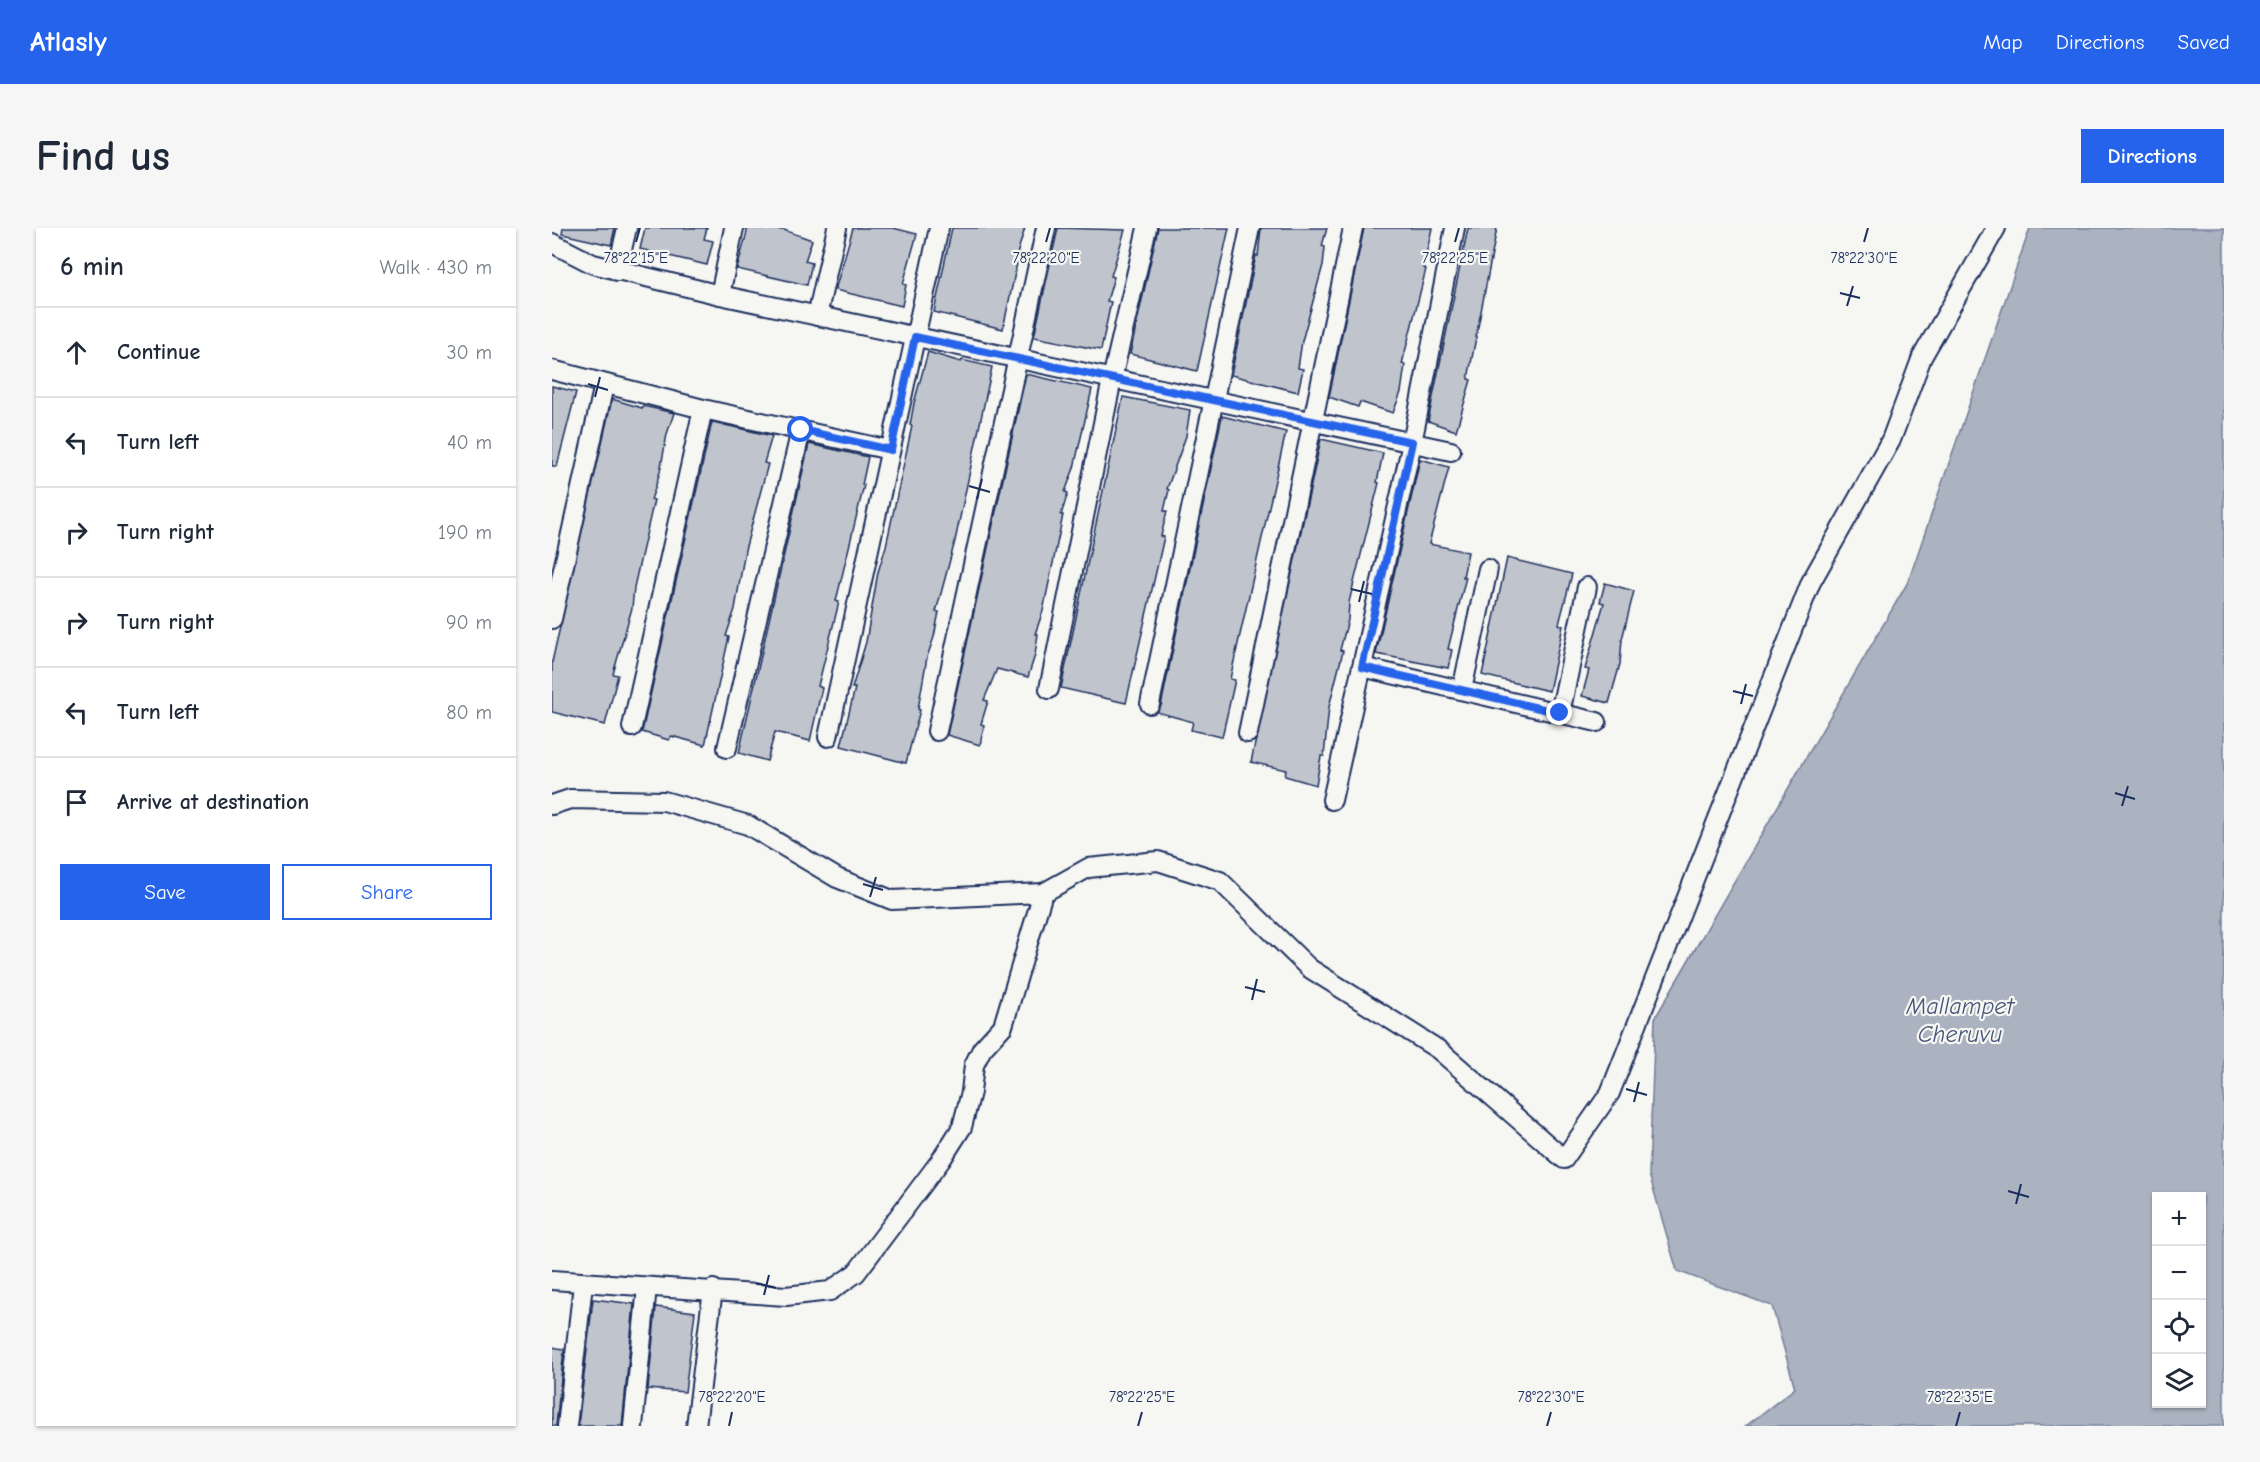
<!DOCTYPE html>
<html lang="en">
<head>
<meta charset="utf-8">
<style>
  body { margin:0; font-family:"Comic Neue",sans-serif; background:#f6f6f7; color:#1f2937 }
  .controls { position:absolute; right:18px; bottom:18px; display:grid; overflow:hidden; border-radius:0px; box-shadow:0 2px 4px #0004 }
  .controls button { width:54px; height:54px; display:grid; place-items:center; padding:0; border:0; border-bottom:2px solid #e0e1e3; background:#fff; color:#1f2937; font:30px sans-serif }
  .stop { position:absolute; width:18px; height:18px; margin:-14px; border:4px solid #2563eb; border-radius:50%; background:#fff }
  .stop.end { background:#2563eb; border-color:#fff; box-shadow:0 2px 6px #0008 }
  .list { margin:0; padding:0; list-style:none }
  h2 { display:flex; justify-content:space-between; align-items:center; height:78px; margin:0; padding:0 24px; font-size:26px }
  h2 small { font-size:20px; font-weight:400; color:#747a83 }
  .list li { display:grid; grid-template-columns:39px 1fr auto; gap:18px; align-items:center; box-sizing:border-box; height:90px; padding:0 24px; border-top:2px solid #e0e1e3 }
  .list b { display:block; font-size:22px; white-space:nowrap }
  .list em { font-size:20px; font-style:normal; color:#747a83 }
  .actions { display:flex; gap:12px; padding:18px 24px }
  .actions a { flex:1; padding:14px 0; border:2px solid #2563eb; border-radius:0px; text-align:center; font-size:21px; color:#2563eb }
  .actions .main { background:#2563eb; color:#fff }
  .icon { flex:none; width:33px; height:33px; fill:none; stroke:currentColor; stroke-width:2; stroke-linecap:round; stroke-linejoin:round }
  .map { position:relative; flex:none; width:1672px; height:1198px; overflow:hidden; border-radius:0px }
  header { display:flex; align-items:center; gap:36px; box-sizing:border-box; height:84px; padding:0 30px; background:#2563eb; color:#fff }
  header strong { font-size:28px }
  nav { display:flex; gap:33px; margin-inline-start:auto; font-size:21px }
  .intro { display:flex; align-items:center; justify-content:space-between; box-sizing:border-box; height:144px; padding:0 36px }
  h1 { margin:0; font-size:42px }
  .button { padding:15px 27px; border-radius:0px; background:#2563eb; color:#fff; font-size:21px; font-weight:700 }
  main { display:flex; gap:36px; padding:0 36px }
  aside { flex:1; background:#fff; border-radius:0px; box-shadow:0 2px 4px #0004 }
  .map>svg:first-child { display:block }
  .water { fill:#abb2c0; stroke:#717e99; stroke-width:1.5; fill-rule:evenodd }
  .building { fill:#c0c4cd; stroke:#1b2f5e; stroke-width:1.5 }
  .lines { fill:none; stroke-linecap:round; stroke-linejoin:round }
  .minor-casing { stroke:#1b2f5e; stroke-width:22 }
  .minor { stroke:#f6f6f2; stroke-width:18 }
  .route { stroke:#2563eb; stroke-width:8 }
  .ticks { fill:none; stroke:#1b2f5e; stroke-width:2 }
  .labels { text-anchor:middle; stroke-width:4.5; stroke-linejoin:round; paint-order:stroke }
  .water-label { font-size:24px; font-style:italic; fill:#46567b; stroke:#f6f6f2 }
  .ticks-label { font-size:15px; text-anchor:middle; fill:#1b2f5e; stroke:#f6f6f2; stroke-width:4.5; stroke-linejoin:round; paint-order:stroke }
</style>
</head>
<body>
<header>
<strong>Atlasly</strong>
<nav><a>Map</a><a>Directions</a><a>Saved</a></nav>
</header>
<div class="intro"><h1>Find us</h1><a class="button">Directions</a></div>
<main>
<aside>
<h2>6 min<small>Walk · 430 m</small></h2>
<ul class="list">
<li><svg class="icon" aria-label="ahead" viewBox="0 0 24 24"><path d="M12 20V5M6 11l6-6 6 6"/></svg><div><b>Continue</b></div><em>30 m</em></li>
<li><svg class="icon" aria-label="left" viewBox="0 0 24 24"><path d="M17 20v-9H6M10 6l-5 5 5 5"/></svg><div><b>Turn left</b></div><em>40 m</em></li>
<li><svg class="icon" aria-label="right" viewBox="0 0 24 24"><path d="M7 20v-9h11M14 6l5 5-5 5"/></svg><div><b>Turn right</b></div><em>190 m</em></li>
<li><svg class="icon" aria-label="right" viewBox="0 0 24 24"><path d="M7 20v-9h11M14 6l5 5-5 5"/></svg><div><b>Turn right</b></div><em>90 m</em></li>
<li><svg class="icon" aria-label="left" viewBox="0 0 24 24"><path d="M17 20v-9H6M10 6l-5 5 5 5"/></svg><div><b>Turn left</b></div><em>80 m</em></li>
<li><svg class="icon" aria-label="arrive" viewBox="0 0 24 24"><path d="M6 21V4h12l-3 4 3 4H6"/></svg><div><b>Arrive at destination</b></div></li>
</ul>
<div class="actions"><a class="main">Save</a><a>Share</a></div>
</aside>
<div class="map">
<svg width="1672" height="1198" viewBox="0 0 1672 1198">
  <rect width="100%" height="100%" fill="#f6f6f2"/>
  <filter id="ink" filterUnits="userSpaceOnUse"><feTurbulence type="fractalNoise" baseFrequency=".0167" numOctaves="2"/><feDisplacementMap in="SourceGraphic" scale="12" xChannelSelector="R" yChannelSelector="G"/><feConvolveMatrix kernelMatrix="1 2 1 2 8 2 1 2 1" color-interpolation-filters="sRGB"/></filter>
  <g filter="url(#ink)">
    <!-- water -->
    <path class="water" d="M1478,0h194v1198h-478l49,-38 -23,-82 -95,-35 -28,-97 6,-156 253,-436zM1604,968h46v208h-46z"/>
    <!-- building -->
    <g class="building">
      <polygon points="11,0 63,0 59,17 10,6"/>
      <polygon points="93,0 155,0 152,11 161,13 155,37 88,21"/>
      <polygon points="196,0 232,2 260,12 253,33 260,35 255,57 185,41"/>
      <polygon points="301,0 341,0 365,6 351,56 354,57 350,78 283,62"/>
      <polygon points="400,0 473,0 465,26 467,26 451,101 382,84"/>
      <polygon points="506,0 573,2 559,48 562,49 555,73 559,74 549,122 482,109"/>
      <polygon points="606,0 677,0 645,143 578,126"/>
      <polygon points="709,0 775,0 770,18 773,19 771,37 750,113 746,140 751,141 746,164 679,147 704,27 706,28"/>
      <polygon points="812,0 880,0 871,40 874,41 850,136 853,137 849,164 841,185 808,174 806,179 777,169"/>
      <polygon points="916,0 945,0 916,151 919,152 904,203 876,193"/>
      <polygon points="376,124 409,134 410,132 440,139 403,313 384,384 387,384 382,409 375,429 366,481 368,482 354,535 289,518 303,460 300,460 314,414 326,344 334,318 360,198 358,197 362,175"/>
      <polygon points="474,146 540,161 522,240 513,264 516,265 509,287 511,287 491,383 483,406 486,406 483,427 476,449 445,441 432,472 436,473 429,496 432,497 428,517 395,507"/>
      <polygon points="0,158 24,164 5,238 0,238"/>
      <polygon points="571,169 638,182 634,208 615,261 617,262 612,283 615,283 609,308 612,309 574,475 509,460"/>
      <polygon points="60,171 90,180 91,178 122,185 115,206 108,244 99,272 102,272 82,359 80,380 61,446 66,447 53,497 0,484 0,434"/>
      <polygon points="670,188 734,204 678,451 683,452 670,509 639,502 641,494 605,484 609,478"/>
      <polygon points="160,194 220,208 212,235 216,236 193,322 183,381 174,408 177,409 153,517 119,508 117,512 90,504"/>
      <polygon points="769,211 831,225 825,254 827,255 797,374 796,392 788,422 791,423 777,479 772,528 769,528 764,557 733,548 734,542 699,534"/>
      <polygon points="257,216 316,229 310,257 312,257 284,373 287,374 266,458 270,460 258,513 223,504 215,533 187,525"/>
      <polygon points="868,231 897,239 877,316 916,324 911,349 914,349 896,421 900,422 896,440 824,426"/>
      <polygon points="955,330 1020,346 1007,396 1011,398 997,463 930,447"/>
      <polygon points="1053,355 1082,363 1070,411 1068,436 1057,475 1030,468 1037,442 1033,441 1052,375 1048,374"/>
      <polygon points="41,1071 82,1076 70,1198 26,1198"/>
      <polygon points="104,1079 143,1084 133,1164 96,1161"/>
      <polygon points="0,1119 12,1121 4,1198 0,1198"/>
    </g>
    <g class="lines">
      <!-- minor casing -->
      <g class="minor-casing">
        <g id="minor">
          <polyline points="0,15 41,36 168,67 899,223"/>
          <polyline points="65,43 75,0"/>
          <polyline points="168,67 182,0"/>
          <polyline points="265,88 285,0"/>
          <polyline points="0,142 151,181 338,222"/>
          <polyline points="0,391 52,157"/>
          <polyline points="810,439 1045,494"/>
          <polyline points="497,461 560,151 595,0"/>
          <polyline points="910,462 936,341"/>
          <polyline points="598,476 698,0"/>
          <polyline points="1008,485 1035,359"/>
          <polyline points="80,499 151,181"/>
          <polyline points="385,503 494,0"/>
          <polyline points="696,505 801,0"/>
          <polyline points="276,509 387,0"/>
          <polyline points="175,520 249,202"/>
          <polyline points="780,572 860,215 903,0"/>
          <polyline points="0,577 18,571 112,573 196,597 285,650 340,672 491,665 536,640 606,633 668,653 757,740 887,822 1012,931 1058,865 1259,354 1339,212 1370,129 1444,0"/>
          <polyline points="0,1052 234,1068 278,1063 304,1045 389,932 410,899 419,864 422,837 430,821 451,798 491,665"/>
          <polyline points="15,1198 31,1056"/>
          <polyline points="81,1198 95,1059"/>
          <polyline points="144,1198 161,1061"/>
        </g>
      </g>
      <!-- minor -->
      <use href="#minor" class="minor"/>
    </g>
  </g>
  <g class="lines" filter="url(#ink)">
    <!-- route -->
    <polyline class="route" points="249,202 339,222 363,109 860,214 810,439 1008,485"/>
  </g>
  <!-- ticks -->
  <path class="ticks" d="M84,14l4,-14M494,14l4,-14M903,14l4,-14M1312,14l4,-14M1288,65l20,5M1295,78l6,-20M36,156l20,6M43,169l5,-20M417,258l21,6M425,271l5,-20M799,361l21,5M807,374l5,-21M1181,463l20,5M1189,476l5,-20M1563,565l20,6M1570,578l6,-20M311,656l20,6M318,669l6,-20M693,759l20,5M700,772l5,-21M1074,861l21,6M1082,874l5,-20M1456,963l21,6M1464,976l5,-20M204,1055l20,5M212,1067l5,-20M177,1198l3,-14M586,1198l4,-14M995,1198l4,-14M1404,1198l4,-14"/>
  <g class="labels">
    <!-- water labels -->
    <g class="water-label">
      <text x="1408" y="786">Mallampet<tspan x="1408" dy="28">Cheruvu</tspan></text>
    </g>
  </g>
  <g class="ticks-label">
    <text x="84" y="35">78°22'15"E</text>
    <text x="494" y="35">78°22'20"E</text>
    <text x="903" y="35">78°22'25"E</text>
    <text x="1312" y="35">78°22'30"E</text>
    <text x="180" y="1174">78°22'20"E</text>
    <text x="590" y="1174">78°22'25"E</text>
    <text x="999" y="1174">78°22'30"E</text>
    <text x="1408" y="1174">78°22'35"E</text>
  </g>
</svg>
<div class="controls">
<button>+</button>
<button>−</button>
<button><svg class="icon" aria-label="locate" viewBox="0 0 24 24"><circle cx="12" cy="12" r="6"/><path d="M12 2v4M12 18v4M2 12h4M18 12h4"/></svg></button>
<button><svg class="icon" aria-label="layers" viewBox="0 0 24 24"><path d="M12 4l9 5-9 5-9-5zM3 14l9 5 9-5"/></svg></button>
</div>
<div class="stop" style="left:249px;top:202px"></div>
<div class="stop end" style="left:1008px;top:485px"></div>
</div>
</main>
</body>
</html>
